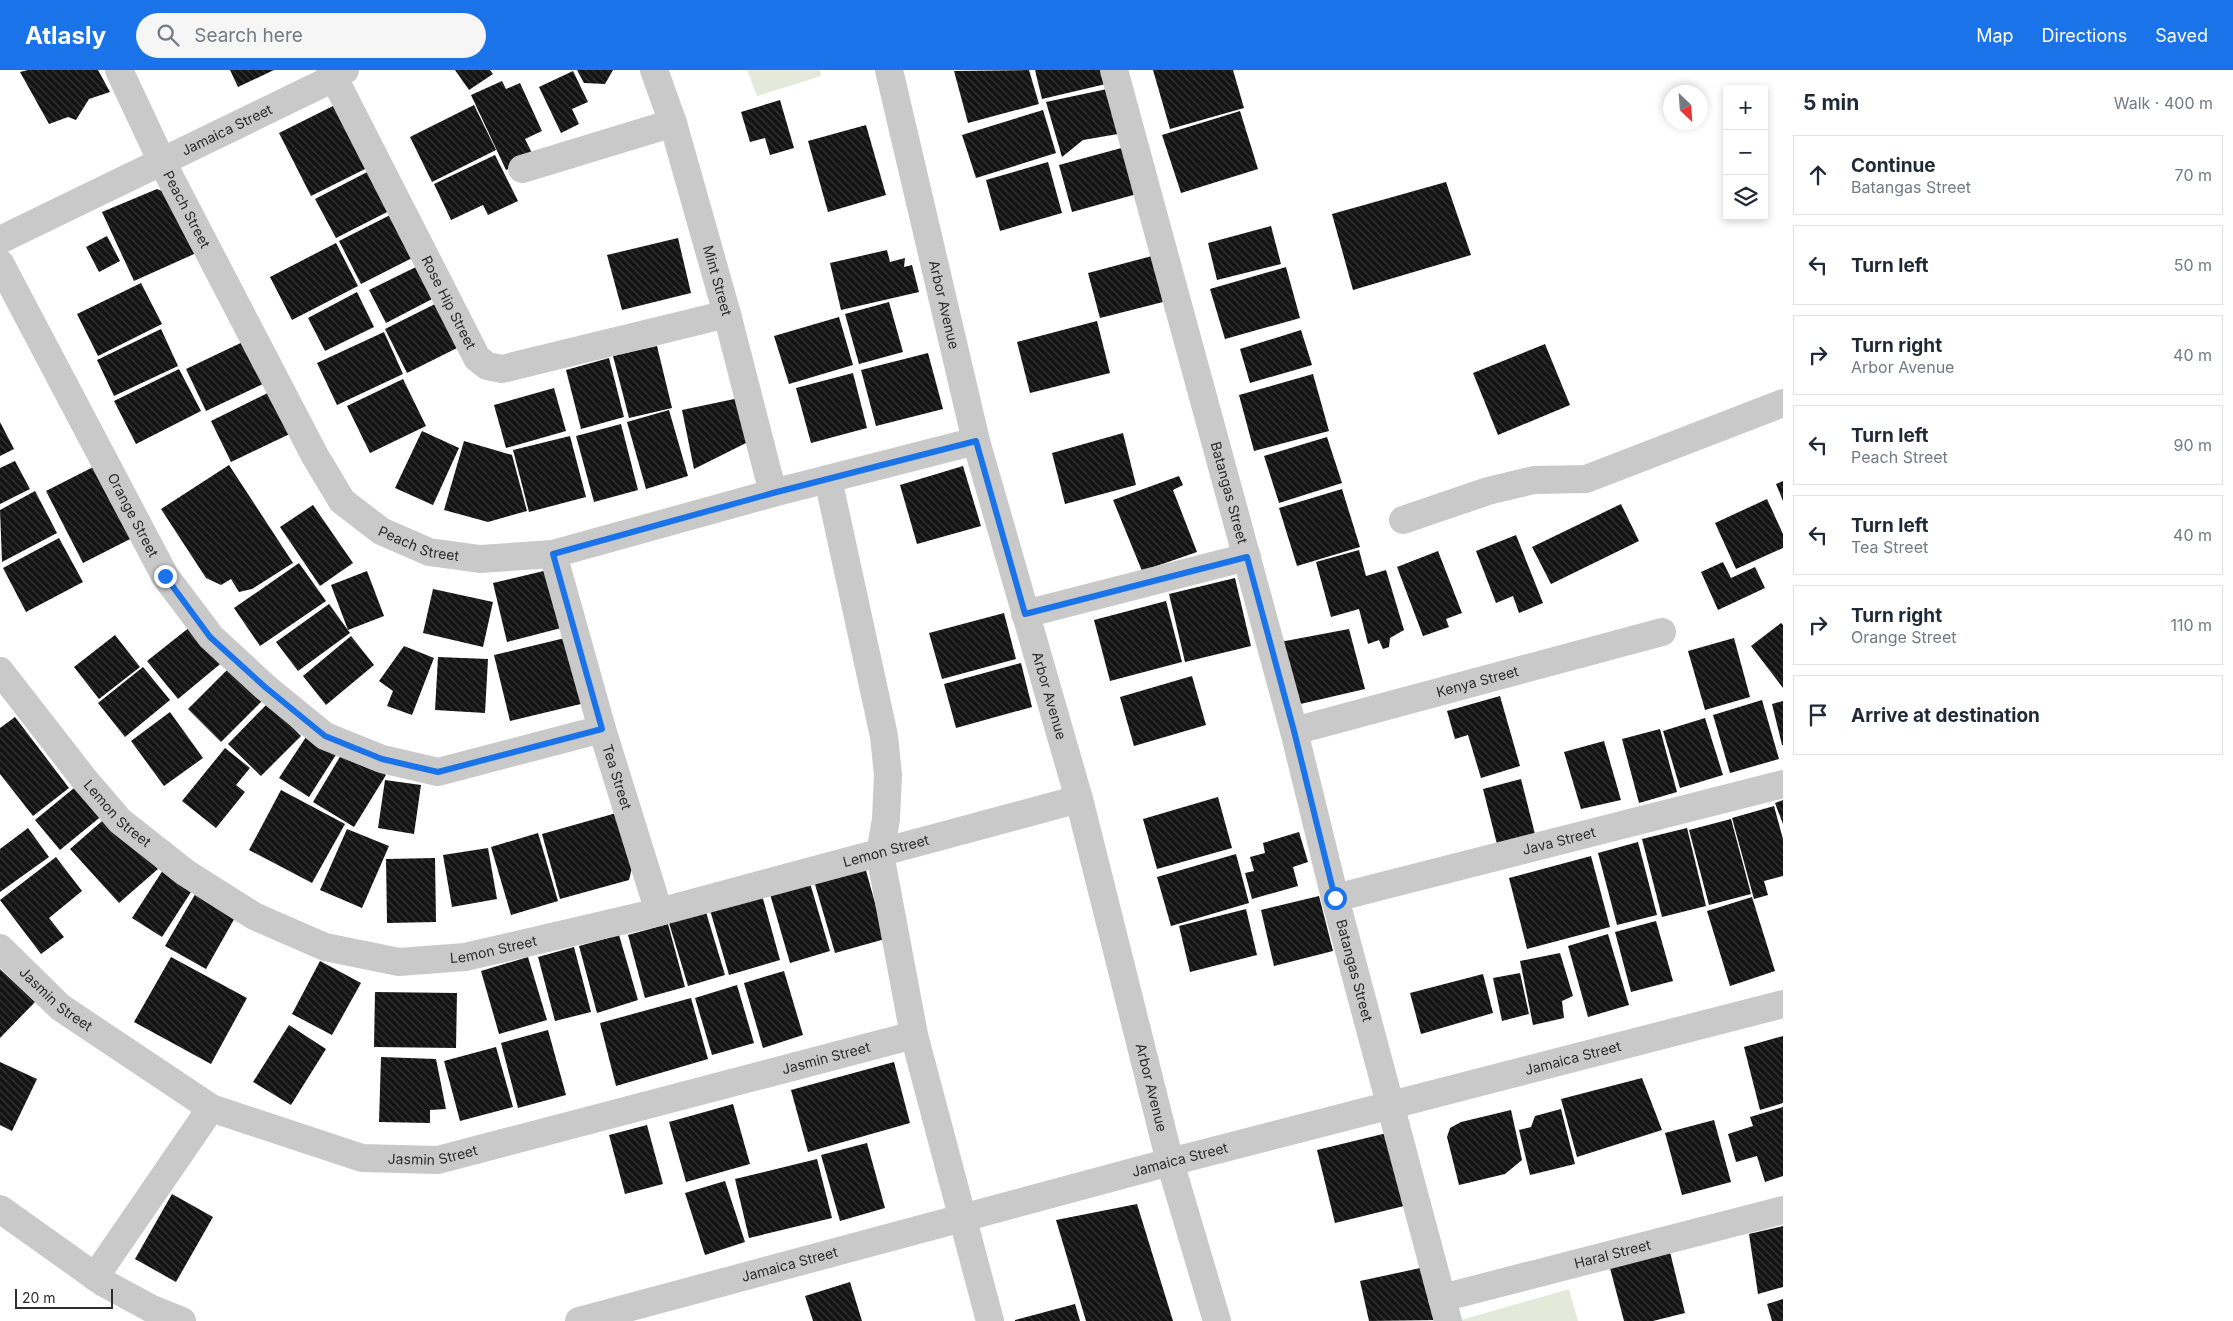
<!DOCTYPE html>
<html lang="en">
<head>
<meta charset="utf-8">
<style>
  body { margin:0; font-family:Inter,sans-serif; background:#f6f6f7; color:#1f2937 }
  .controls { position:absolute; right:15px; top:15px; display:grid; overflow:hidden; border-radius:0px; box-shadow:0 2px 8px #0003 }
  .controls button { width:45px; height:45px; display:grid; place-items:center; padding:0; border:0; border-bottom:1px solid #e0e1e3; background:#fff; color:#1f2937; font:25px sans-serif }
  .compass { position:absolute; left:1663px; top:15px; width:45px; height:45px; border-radius:50%; background:#fff; box-shadow:0 2px 8px #0003; rotate:155deg }
  .scale { position:absolute; left:15px; bottom:12px; width:98px; box-sizing:border-box; padding-left:5px; border:2px solid #2c2c2c; border-top:0; font-size:14px; line-height:18px; white-space:nowrap; color:#2c2c2c; -webkit-text-stroke:4px #fff; paint-order:stroke }
  .stop { position:absolute; width:15px; height:15px; margin:-11px; border:4px solid #1a73e8; border-radius:50%; background:#fff }
  .stop.end { background:#1a73e8; border-color:#fff; box-shadow:0 1px 5px #0008 }
  .list { margin:0; padding:0; list-style:none }
  h2 { display:flex; justify-content:space-between; align-items:center; height:65px; margin:0; padding:0 20px; font-size:21px }
  h2 small { font-size:16px; font-weight:400; color:#747a83 }
  .list li { display:grid; grid-template-columns:32px 1fr auto; gap:15px; align-items:center; box-sizing:border-box; height:80px; margin:0 10px 10px; padding:0 10px; border:1px solid #e0e1e3; border-radius:0px }
  .list b { display:block; font-size:19px; white-space:nowrap }
  .list p { margin:0; font-size:16px; white-space:nowrap; color:#747a83 }
  .list em { font-size:16px; font-style:normal; color:#747a83 }
  .icon { flex:none; width:28px; height:28px; fill:none; stroke:currentColor; stroke-width:2; stroke-linecap:round; stroke-linejoin:round }
  .map { position:relative; flex:none; width:1783px; height:1251px; overflow:hidden }
  header { display:flex; align-items:center; gap:30px; box-sizing:border-box; height:70px; padding:0 25px; background:#1a73e8; color:#fff }
  header strong { font-size:24px }
  nav { display:flex; gap:28px; margin-inline-start:auto; font-size:18px }
  .search { width:350px; height:45px; background:#f6f6f7; display:flex; align-items:center; gap:12px; box-sizing:border-box; padding:0 18px; border-radius:28px; color:#747a83; font-size:19px }
  main { display:flex }
  aside { flex:1; background:#fff }
  .map>svg:first-child { display:block }
  .park { fill:#e5e9da }
  .building { fill:url(#building-back-hatch) }
  .lines { fill:none; stroke-linecap:round; stroke-linejoin:round }
  .minor { stroke:#c9c9c9; stroke-width:28 }
  .route { stroke:#1a73e8; stroke-width:6 }
  .labels { text-anchor:middle; stroke-width:5; stroke-linejoin:round; paint-order:stroke }
  .street-label { font-size:14px; fill:#2c2c2c; stroke:#fff }
</style>
</head>
<body>
<header>
<strong>Atlasly</strong>
<div class="search"><svg class="icon" aria-label="search" viewBox="0 0 24 24"><circle cx="10" cy="10" r="6"/><path d="M15 15l6 6"/></svg>Search here</div>
<nav><a>Map</a><a>Directions</a><a>Saved</a></nav>
</header>
<main>
<div class="map">
<svg width="1783" height="1251" viewBox="0 0 1783 1251">
  <defs>
    <pattern id="building-back-hatch" width="6" height="6" patternUnits="userSpaceOnUse" patternTransform="scale(1.25)"><rect width="6" height="6" fill="#131313"/><path d="M-1 5l2 2M0 0l6 6M5-1l2 2" fill="none" stroke="#363636"/></pattern>
  </defs>
  <rect width="100%" height="100%" fill="#fff"/>
  <!-- park -->
  <g class="park">
    <polygon points="747,0 820,0 821,6 757,26"/>
    <polygon points="1569,1219 1578,1251 1461,1251 1461,1250"/>
  </g>
  <!-- building -->
  <g class="building">
    <polygon points="28,0 98,0 110,22 89,29 76,50 68,47 49,54 20,2"/>
    <polygon points="230,0 274,0 238,17"/>
    <polygon points="455,0 490,0 493,4 469,20"/>
    <polygon points="577,0 613,0 605,14 584,13"/>
    <polygon points="1029,0 1039,34 968,53 954,1"/>
    <polygon points="1035,0 1102,0 1106,14 1042,29"/>
    <polygon points="1153,0 1233,0 1244,38 1170,59"/>
    <polygon points="573,1 588,32 572,39 579,54 561,63 539,17"/>
    <polygon points="502,11 506,19 520,13 542,61 525,69 534,87 506,100 471,25"/>
    <polygon points="1107,19 1118,64 1083,70 1062,87 1046,32"/>
    <polygon points="780,30 794,78 770,85 765,68 750,72 741,42"/>
    <polygon points="341,32 373,95 311,126 279,63"/>
    <polygon points="474,35 496,80 432,112 410,67"/>
    <polygon points="1043,40 1056,83 976,108 962,65"/>
    <polygon points="1240,41 1258,99 1181,123 1162,65"/>
    <polygon points="866,55 886,125 828,142 808,71"/>
    <polygon points="1125,77 1137,124 1072,142 1059,95"/>
    <polygon points="495,85 518,131 488,145 483,135 451,150 434,114"/>
    <polygon points="1048,92 1062,143 1000,161 986,110"/>
    <polygon points="375,98 395,138 336,168 315,129"/>
    <polygon points="1446,112 1471,185 1353,220 1332,144"/>
    <polygon points="157,119 176,127 203,180 134,211 102,142"/>
    <polygon points="396,142 418,185 361,214 339,171"/>
    <polygon points="1271,156 1281,194 1217,210 1208,173"/>
    <polygon points="107,166 120,191 99,202 86,177"/>
    <polygon points="678,168 691,223 622,240 607,185"/>
    <polygon points="336,173 358,216 292,250 270,207"/>
    <polygon points="887,180 890,192 905,188 904,197 912,195 919,222 841,240 830,193"/>
    <polygon points="1152,186 1163,232 1100,248 1088,203"/>
    <polygon points="420,195 436,227 386,253 369,220"/>
    <polygon points="1286,197 1300,248 1225,269 1210,219"/>
    <polygon points="141,213 162,254 98,286 77,244"/>
    <polygon points="357,222 374,257 325,281 308,248"/>
    <polygon points="441,231 463,275 407,303 385,259"/>
    <polygon points="889,232 903,282 859,294 845,244"/>
    <polygon points="839,247 853,295 789,314 774,266"/>
    <polygon points="1097,251 1110,303 1030,323 1017,272"/>
    <polygon points="161,259 178,296 114,326 97,290"/>
    <polygon points="1301,260 1312,295 1250,313 1240,279"/>
    <polygon points="384,262 403,304 337,335 317,293"/>
    <polygon points="249,269 269,311 206,341 186,299"/>
    <polygon points="1545,274 1570,335 1498,365 1473,303"/>
    <polygon points="657,276 672,338 629,348 613,286"/>
    <polygon points="928,283 943,339 876,356 861,300"/>
    <polygon points="609,288 624,347 581,359 566,300"/>
    <polygon points="179,299 201,341 136,374 114,331"/>
    <polygon points="853,303 867,358 811,373 796,318"/>
    <polygon points="1313,304 1329,361 1254,381 1239,325"/>
    <polygon points="403,309 426,356 370,383 347,336"/>
    <polygon points="554,318 566,361 506,378 494,335"/>
    <polygon points="276,319 296,361 231,392 211,351"/>
    <polygon points="739,328 748,372 694,399 682,340"/>
    <polygon points="669,340 688,406 646,419 627,352"/>
    <polygon points="0,352 14,379 0,386"/>
    <polygon points="621,354 638,420 594,432 576,366"/>
    <polygon points="422,361 459,378 433,435 395,418"/>
    <polygon points="1123,363 1136,415 1065,434 1052,383"/>
    <polygon points="570,366 586,427 529,442 513,380"/>
    <polygon points="1327,367 1342,413 1279,433 1264,386"/>
    <polygon points="464,371 512,385 527,441 488,452 444,440"/>
    <polygon points="15,391 30,419 0,434 0,398"/>
    <polygon points="101,393 138,465 83,493 46,421"/>
    <polygon points="229,395 293,493 252,519 239,522 231,509 221,515 206,508 161,439"/>
    <polygon points="963,396 981,456 917,474 900,415"/>
    <polygon points="1179,406 1183,415 1173,420 1197,482 1142,501 1113,430"/>
    <polygon points="1783,411 1783,431 1776,414"/>
    <polygon points="1342,419 1360,477 1297,496 1279,438"/>
    <polygon points="35,421 57,463 2,492 0,440"/>
    <polygon points="1767,429 1783,464 1783,478 1736,499 1715,453"/>
    <polygon points="1621,434 1639,471 1551,514 1532,477"/>
    <polygon points="313,435 353,493 320,516 280,457"/>
    <polygon points="1516,465 1543,533 1519,543 1513,526 1496,533 1476,481"/>
    <polygon points="59,468 83,512 26,542 3,498"/>
    <polygon points="1359,480 1366,506 1386,500 1404,560 1390,568 1389,577 1383,579 1379,570 1368,574 1359,539 1331,547 1316,492"/>
    <polygon points="1438,481 1462,543 1446,549 1449,557 1423,566 1397,497"/>
    <polygon points="1723,492 1731,508 1755,497 1765,518 1718,540 1701,502"/>
    <polygon points="299,493 326,531 260,576 234,538"/>
    <polygon points="552,499 565,557 507,572 493,513"/>
    <polygon points="367,501 384,546 348,560 331,515"/>
    <polygon points="1235,508 1251,576 1185,592 1169,524"/>
    <polygon points="433,519 493,532 483,577 423,563"/>
    <polygon points="1166,531 1182,592 1110,611 1094,550"/>
    <polygon points="329,534 350,563 298,601 276,572"/>
    <polygon points="1004,543 1016,589 942,609 929,563"/>
    <polygon points="195,553 225,590 178,629 147,591"/>
    <polygon points="1781,553 1783,555 1783,618 1751,576"/>
    <polygon points="1349,559 1365,619 1296,635 1280,572"/>
    <polygon points="115,565 140,597 99,629 74,597"/>
    <polygon points="351,566 374,595 326,635 303,606"/>
    <polygon points="569,567 585,633 510,651 494,585"/>
    <polygon points="1734,568 1750,627 1705,640 1688,581"/>
    <polygon points="404,576 434,588 412,645 387,636 393,621 379,611"/>
    <polygon points="438,587 488,589 485,643 435,640"/>
    <polygon points="1021,593 1032,637 956,658 944,614"/>
    <polygon points="231,596 264,629 221,672 188,639"/>
    <polygon points="143,597 170,630 125,667 98,633"/>
    <polygon points="1192,606 1206,655 1134,676 1120,627"/>
    <polygon points="1500,626 1520,696 1481,708 1468,665 1455,669 1447,641"/>
    <polygon points="1762,630 1779,689 1730,703 1713,645"/>
    <polygon points="1783,631 1783,675 1782,675 1772,634"/>
    <polygon points="268,633 301,666 261,706 228,674"/>
    <polygon points="170,642 203,688 164,716 131,671"/>
    <polygon points="15,647 69,718 33,746 0,704 0,658"/>
    <polygon points="1705,648 1723,705 1680,718 1663,661"/>
    <polygon points="1660,659 1677,722 1639,733 1622,669"/>
    <polygon points="310,661 339,680 309,727 279,708"/>
    <polygon points="1604,671 1621,730 1581,739 1564,682"/>
    <polygon points="225,678 250,698 236,715 245,722 216,758 182,731"/>
    <polygon points="344,680 386,705 354,757 313,732"/>
    <polygon points="1521,709 1536,768 1498,778 1483,719"/>
    <polygon points="385,710 421,715 414,764 378,758"/>
    <polygon points="79,714 104,744 60,780 35,750"/>
    <polygon points="281,720 345,754 312,813 249,780"/>
    <polygon points="1218,727 1232,778 1157,799 1143,749"/>
    <polygon points="1783,730 1783,754 1775,733"/>
    <polygon points="1774,736 1783,769 1783,806 1764,811 1768,825 1754,829 1732,748"/>
    <polygon points="627,740 637,778 629,810 560,829 542,764"/>
    <polygon points="109,745 158,799 119,833 70,779"/>
    <polygon points="1731,749 1751,824 1709,835 1689,760"/>
    <polygon points="28,758 49,787 0,822 0,779"/>
    <polygon points="1687,758 1706,836 1662,847 1642,769"/>
    <polygon points="347,759 389,776 362,838 320,820"/>
    <polygon points="1299,762 1308,792 1293,797 1298,816 1252,829 1245,803 1254,801 1250,787 1265,783 1263,773"/>
    <polygon points="538,763 558,831 511,845 491,777"/>
    <polygon points="1638,772 1657,845 1617,855 1598,783"/>
    <polygon points="488,778 497,829 452,837 443,785"/>
    <polygon points="1236,784 1249,833 1171,856 1157,807"/>
    <polygon points="1591,786 1610,857 1527,879 1509,808"/>
    <polygon points="56,787 82,821 49,848 64,867 41,884 0,830"/>
    <polygon points="435,788 436,852 387,853 386,789"/>
    <polygon points="865,797 885,869 835,883 814,811"/>
    <polygon points="163,800 193,819 162,867 132,848"/>
    <polygon points="810,813 830,881 790,893 770,824"/>
    <polygon points="197,821 237,844 206,899 165,876"/>
    <polygon points="762,825 780,890 729,905 710,840"/>
    <polygon points="1319,826 1333,881 1274,896 1261,840"/>
    <polygon points="1752,827 1775,901 1730,916 1707,841"/>
    <polygon points="1246,839 1257,885 1190,902 1179,856"/>
    <polygon points="706,842 725,905 688,916 669,853"/>
    <polygon points="1656,851 1673,911 1631,922 1615,862"/>
    <polygon points="668,854 685,917 645,928 628,865"/>
    <polygon points="1608,864 1629,935 1588,947 1568,876"/>
    <polygon points="619,865 638,930 597,943 579,876"/>
    <polygon points="574,877 591,942 555,951 538,887"/>
    <polygon points="1560,883 1573,926 1562,931 1564,948 1533,955 1520,891"/>
    <polygon points="171,887 247,928 211,994 134,952"/>
    <polygon points="528,887 547,950 499,964 481,901"/>
    <polygon points="320,891 361,913 332,965 292,944"/>
    <polygon points="0,899 35,932 0,968"/>
    <polygon points="784,901 803,965 763,978 744,913"/>
    <polygon points="1520,903 1529,944 1502,951 1493,908"/>
    <polygon points="1483,904 1493,943 1421,964 1410,923"/>
    <polygon points="737,915 754,973 712,985 695,928"/>
    <polygon points="375,922 457,923 456,978 374,977"/>
    <polygon points="691,928 708,989 616,1016 600,953"/>
    <polygon points="289,955 326,979 291,1035 253,1012"/>
    <polygon points="548,960 566,1025 518,1038 501,973"/>
    <polygon points="1783,966 1783,1033 1760,1040 1744,977"/>
    <polygon points="496,977 513,1037 460,1051 444,991"/>
    <polygon points="381,987 436,989 446,1039 430,1040 430,1053 379,1052"/>
    <polygon points="0,992 37,1009 12,1061 0,1055"/>
    <polygon points="894,992 910,1053 808,1082 791,1020"/>
    <polygon points="1642,1008 1662,1060 1577,1087 1561,1029"/>
    <polygon points="733,1034 750,1094 686,1112 669,1052"/>
    <polygon points="1783,1037 1783,1106 1765,1112 1757,1086 1736,1092 1728,1064 1753,1056 1750,1047"/>
    <polygon points="1561,1039 1575,1094 1530,1105 1519,1060 1531,1057 1535,1046"/>
    <polygon points="1511,1040 1522,1090 1505,1104 1459,1115 1447,1067 1450,1058 1461,1052"/>
    <polygon points="1714,1050 1731,1112 1682,1125 1665,1063"/>
    <polygon points="647,1055 663,1114 625,1124 609,1065"/>
    <polygon points="1387,1063 1404,1136 1335,1153 1317,1080"/>
    <polygon points="867,1073 885,1138 840,1151 821,1085"/>
    <polygon points="817,1089 832,1148 749,1168 735,1109"/>
    <polygon points="725,1111 745,1172 705,1185 685,1123"/>
    <polygon points="172,1124 213,1147 176,1212 135,1189"/>
    <polygon points="1137,1134 1173,1251 1086,1251 1056,1150"/>
    <polygon points="1783,1156 1783,1217 1758,1224 1749,1164"/>
    <polygon points="1670,1182 1685,1243 1653,1251 1624,1251 1610,1198"/>
    <polygon points="1425,1197 1437,1250 1369,1251 1360,1211"/>
    <polygon points="850,1212 862,1251 813,1251 805,1226"/>
    <polygon points="1783,1229 1783,1251 1772,1251 1767,1234"/>
    <polygon points="1075,1234 1080,1251 1015,1251 1015,1250"/>
  </g>
  <g class="lines">
    <!-- minor -->
    <g class="minor">
      <path id="s1" d="M119,0l43,92 153,294 27,45 39,30 48,21 51,7 73,-5 220,-61 203,-52"/>
      <path id="s2" d="M330,0l147,288 10,8 15,3 225,-55"/>
      <path id="s3" d="M654,0l19,53 54,191 46,179"/>
      <path id="s4" d="M889,0l87,371 103,358 91,363 47,159"/>
      <path id="s5" d="M1114,0l180,661 41,167 113,423"/>
      <polyline points="522,99 673,53"/>
      <path id="s6" d="M0,170l334,-162 11,-8"/>
      <path id="s7" d="M0,193l165,313 46,61 54,50 60,49 57,23 56,13 164,-43"/>
      <polyline points="828,409 884,666 888,705 886,749 880,784 914,965 990,1251"/>
      <polyline points="1403,450 1488,421 1534,410 1586,409 1783,333"/>
      <path id="s8" d="M553,484l49,175 57,183"/>
      <polyline points="1025,544 1247,487"/>
      <path id="s9" d="M0,601l84,108 36,42 66,52 68,43 71,31 74,15 66,-5 194,-45 420,-113"/>
      <path id="s10" d="M1294,661l368,-99"/>
      <path id="s11" d="M1335,828l448,-114"/>
      <path id="s12" d="M0,878l60,59 151,101 151,50 76,2 476,-125"/>
      <polyline points="0,1139 104,1213 152,1239 182,1251"/>
      <polyline points="95,1207 211,1038"/>
      <path id="s13" d="M1442,1228l341,-88"/>
      <path id="s14" d="M579,1251l591,-159 613,-158"/>
    </g>
  </g>
  <g class="lines">
    <!-- route -->
    <polyline class="route" points="165,506 210,567 265,617 325,666 382,689 438,702 602,659 553,484 773,423 976,371 1025,544 1247,487 1294,661 1335,828"/>
  </g>
  <g class="labels">
    <!-- street labels -->
    <g class="street-label">
      <text dy="5" stroke="none"><textPath href="#s6" startOffset="252">Jamaica Street</textPath></text>
      <text dy="5" stroke="none"><textPath href="#s1" startOffset="155">Peach Street</textPath></text>
      <text dy="5" stroke="none"><textPath href="#s3" startOffset="220">Mint Street</textPath></text>
      <text dy="5" stroke="none"><textPath href="#s2" startOffset="261">Rose Hip Street</textPath></text>
      <text dy="5" stroke="none"><textPath href="#s4" startOffset="241">Arbor Avenue</textPath></text>
      <text dy="5" stroke="none"><textPath href="#s5" startOffset="438">Batangas Street</textPath></text>
      <text dy="5" stroke="none"><textPath href="#s7" startOffset="285">Orange Street</textPath></text>
      <text dy="5" stroke="none"><textPath href="#s1" startOffset="575">Peach Street</textPath></text>
      <text dy="5" stroke="none"><textPath href="#s10" startOffset="190">Kenya Street</textPath></text>
      <text dy="5" stroke="none"><textPath href="#s4" startOffset="646">Arbor Avenue</textPath></text>
      <text dy="5" stroke="none"><textPath href="#s8" startOffset="232">Tea Street</textPath></text>
      <text dy="5" stroke="none"><textPath href="#s9" startOffset="185">Lemon Street</textPath></text>
      <text dy="5" stroke="none"><textPath href="#s11" startOffset="231">Java Street</textPath></text>
      <text dy="5" stroke="none"><textPath href="#s9" startOffset="1010">Lemon Street</textPath></text>
      <text dy="5" stroke="none"><textPath href="#s9" startOffset="605">Lemon Street</textPath></text>
      <text dy="5" stroke="none"><textPath href="#s5" startOffset="932">Batangas Street</textPath></text>
      <text dy="5" stroke="none"><textPath href="#s12" startOffset="76">Jasmin Street</textPath></text>
      <text dy="5" stroke="none"><textPath href="#s12" startOffset="902">Jasmin Street</textPath></text>
      <text dy="5" stroke="none"><textPath href="#s14" startOffset="1028">Jamaica Street</textPath></text>
      <text dy="5" stroke="none"><textPath href="#s4" startOffset="1051">Arbor Avenue</textPath></text>
      <text dy="5" stroke="none"><textPath href="#s12" startOffset="496">Jasmin Street</textPath></text>
      <text dy="5" stroke="none"><textPath href="#s14" startOffset="622">Jamaica Street</textPath></text>
      <text dy="5" stroke="none"><textPath href="#s13" startOffset="176">Haral Street</textPath></text>
      <text dy="5" stroke="none"><textPath href="#s14" startOffset="218">Jamaica Street</textPath></text>
    </g>
  </g>
</svg>
<div class="controls">
<button>+</button>
<button>−</button>
<button><svg class="icon" aria-label="layers" viewBox="0 0 24 24"><path d="M12 4l9 5-9 5-9-5zM3 14l9 5 9-5"/></svg></button>
</div>
<svg class="compass" viewBox="-18 -18 36 36"><path d="M0-13l5 13h-10z" fill="#e53935"/><path d="M0 13l5-13h-10z" fill="#747a83"/></svg>
<div class="scale">20 m</div>
<div class="stop" style="left:1335px;top:828px"></div>
<div class="stop end" style="left:165px;top:506px"></div>
</div>
<aside>
<h2>5 min<small>Walk · 400 m</small></h2>
<ul class="list">
<li><svg class="icon" aria-label="ahead" viewBox="0 0 24 24"><path d="M12 20V5M6 11l6-6 6 6"/></svg><div><b>Continue</b><p>Batangas Street</p></div><em>70 m</em></li>
<li><svg class="icon" aria-label="left" viewBox="0 0 24 24"><path d="M17 20v-9H6M10 6l-5 5 5 5"/></svg><div><b>Turn left</b></div><em>50 m</em></li>
<li><svg class="icon" aria-label="right" viewBox="0 0 24 24"><path d="M7 20v-9h11M14 6l5 5-5 5"/></svg><div><b>Turn right</b><p>Arbor Avenue</p></div><em>40 m</em></li>
<li><svg class="icon" aria-label="left" viewBox="0 0 24 24"><path d="M17 20v-9H6M10 6l-5 5 5 5"/></svg><div><b>Turn left</b><p>Peach Street</p></div><em>90 m</em></li>
<li><svg class="icon" aria-label="left" viewBox="0 0 24 24"><path d="M17 20v-9H6M10 6l-5 5 5 5"/></svg><div><b>Turn left</b><p>Tea Street</p></div><em>40 m</em></li>
<li><svg class="icon" aria-label="right" viewBox="0 0 24 24"><path d="M7 20v-9h11M14 6l5 5-5 5"/></svg><div><b>Turn right</b><p>Orange Street</p></div><em>110 m</em></li>
<li><svg class="icon" aria-label="arrive" viewBox="0 0 24 24"><path d="M6 21V4h12l-3 4 3 4H6"/></svg><div><b>Arrive at destination</b></div></li>
</ul>
</aside>
</main>
</body>
</html>
